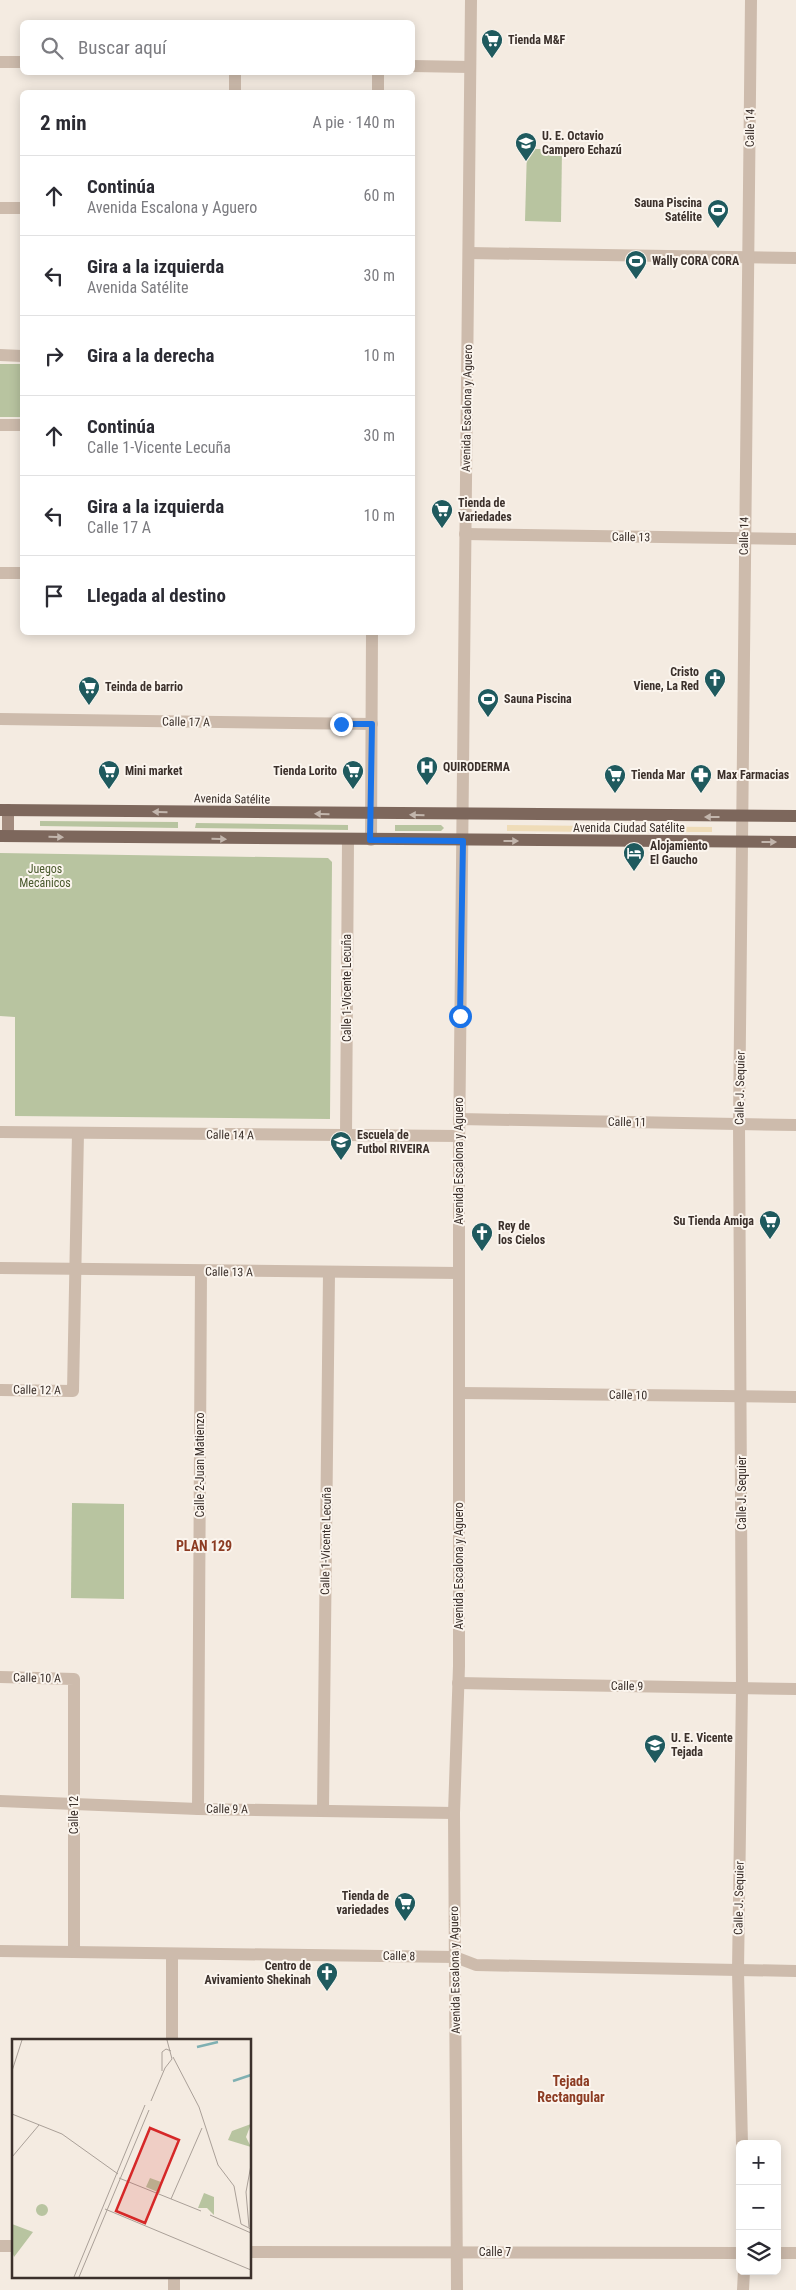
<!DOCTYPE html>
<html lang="es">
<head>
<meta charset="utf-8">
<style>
  body { margin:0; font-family:"Roboto Condensed",sans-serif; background:#f7f7f7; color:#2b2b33 }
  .controls { position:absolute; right:15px; bottom:15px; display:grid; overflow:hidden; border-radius:8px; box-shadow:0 2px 12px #0003 }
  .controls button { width:45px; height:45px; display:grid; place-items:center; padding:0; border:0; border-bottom:1px solid #e1e1e2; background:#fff; color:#2b2b33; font:25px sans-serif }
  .stop { position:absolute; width:15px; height:15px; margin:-11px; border:4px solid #1a73e8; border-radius:50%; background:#fff }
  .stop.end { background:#1a73e8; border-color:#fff; box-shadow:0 1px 5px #0008 }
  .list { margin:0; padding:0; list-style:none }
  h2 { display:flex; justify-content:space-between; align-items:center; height:65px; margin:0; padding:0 20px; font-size:21px }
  h2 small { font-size:16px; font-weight:400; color:#7c7c81 }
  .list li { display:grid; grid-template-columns:32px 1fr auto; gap:15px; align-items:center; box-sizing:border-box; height:80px; padding:0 20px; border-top:1px solid #e1e1e2 }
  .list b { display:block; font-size:19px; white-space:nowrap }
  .list p { margin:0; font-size:16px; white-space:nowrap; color:#7c7c81 }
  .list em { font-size:16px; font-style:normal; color:#7c7c81 }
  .icon { flex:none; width:28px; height:28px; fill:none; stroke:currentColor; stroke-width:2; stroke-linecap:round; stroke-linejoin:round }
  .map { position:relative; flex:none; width:796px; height:2290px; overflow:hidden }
  .search { position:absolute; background:#fff; box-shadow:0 2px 12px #0003; left:20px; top:20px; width:395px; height:55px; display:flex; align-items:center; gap:12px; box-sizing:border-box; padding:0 18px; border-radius:8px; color:#7c7c81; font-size:19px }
  .panel { position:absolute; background:#fff; box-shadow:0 2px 12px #0003; left:20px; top:90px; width:395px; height:545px; border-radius:8px }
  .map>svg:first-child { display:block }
  .green { fill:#b8c4a0 }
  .sand { fill:#efdcb8 }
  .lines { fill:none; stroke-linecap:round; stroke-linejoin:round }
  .minor { stroke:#cdbbac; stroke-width:12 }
  .tertiary { stroke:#cdbbac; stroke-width:12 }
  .secondary { stroke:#a18a7d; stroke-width:12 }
  .primary { stroke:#7d675c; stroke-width:12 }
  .oneway { fill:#c2b5ac }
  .route { stroke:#1a73e8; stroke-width:6 }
  .labels { text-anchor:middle; stroke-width:4; stroke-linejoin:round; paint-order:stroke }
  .poi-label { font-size:12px; font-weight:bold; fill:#3b302b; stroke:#fbf5ee; text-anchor:start }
  .street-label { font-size:12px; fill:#3b302b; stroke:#fbf5ee }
  .park-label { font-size:12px; fill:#4a5a2e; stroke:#fbf5ee }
  .neighbourhood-label { font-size:14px; font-weight:bold; fill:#8c3b22; stroke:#fbf5ee }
  .inset-river { fill:none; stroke:#7fb0b2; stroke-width:2.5 }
  .inset-road { fill:none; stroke:#aaa098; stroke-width:1 }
  .view { fill:#d62828; fill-opacity:0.15; stroke:#d62828; stroke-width:2.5 }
  .inset-edge { fill:none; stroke:#3b302b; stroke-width:2.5 }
</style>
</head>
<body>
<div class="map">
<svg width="796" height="2290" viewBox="0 0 796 2290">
  <rect width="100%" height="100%" fill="#f4ebe1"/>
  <!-- green -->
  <g class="green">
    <polygon points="527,149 562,149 561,222 525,221"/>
    <rect x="0" y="364" width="22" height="53"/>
    <polygon points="40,821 178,822 178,828 40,826"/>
    <polygon points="196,823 348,825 348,830 195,828"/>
    <polygon points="395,825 441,825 444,828 441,831 395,831"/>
    <polygon points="0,853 328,858 332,862 330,1119 15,1116 15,1017 0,1016"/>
    <polygon points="72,1503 124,1504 124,1599 71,1598"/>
  </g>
  <!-- sand -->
  <g class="sand">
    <polygon points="507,825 593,826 593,832 507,831"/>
    <polygon points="598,826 712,827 712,832 598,832"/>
  </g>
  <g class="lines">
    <!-- minor -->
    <g class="minor">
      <polyline points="0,62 22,62"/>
      <polyline points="412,66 470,67"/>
      <polyline points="235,92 235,72"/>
      <polyline points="378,92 378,72"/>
      <polyline points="0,208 22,208"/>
      <polyline points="469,253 796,258"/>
      <polyline points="0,355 22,356"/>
      <polyline points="0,425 22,425"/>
      <polyline points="465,534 796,539"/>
      <polyline points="0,573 22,573"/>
      <polyline points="0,719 372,724"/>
      <polyline points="371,840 372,632"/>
      <polyline points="459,1119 796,1125"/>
      <polyline points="0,1132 459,1136"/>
      <polyline points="346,1136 348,840"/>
      <polyline points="0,1268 459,1273"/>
      <polyline points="0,1390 73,1391 78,1133"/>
      <polyline points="459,1393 796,1397"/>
      <polyline points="0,1677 74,1679 74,1952"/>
      <polyline points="458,1683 796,1689"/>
      <polyline points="0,1801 198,1809 454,1813"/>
      <polyline points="198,1809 201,1271"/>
      <polyline points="323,1810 329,1273"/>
      <polyline points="172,1954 172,2040"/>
      <polyline points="455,1957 476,1965 796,1971"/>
      <polyline points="742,2144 738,1971 742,1688 739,1123 751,0"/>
      <polyline points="0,2246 14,2246"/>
      <polyline points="250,2252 740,2253"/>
      <polyline points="777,2253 796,2253"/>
      <polyline points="174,2290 174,2276"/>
      <polyline points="743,2290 744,2271"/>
    </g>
    <!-- tertiary -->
    <g class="tertiary">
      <polyline points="0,1951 455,1957"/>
      <polyline points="457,2290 454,1813 459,1666 459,1154 471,0"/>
    </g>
    <!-- secondary -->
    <polyline class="secondary" points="8,836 8,810"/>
    <!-- primary -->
    <g class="primary">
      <polyline points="0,810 796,816"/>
      <polyline points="0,836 796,842"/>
    </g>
  </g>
  <!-- one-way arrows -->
  <defs><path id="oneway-solid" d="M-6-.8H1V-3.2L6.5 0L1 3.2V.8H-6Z" transform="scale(1.25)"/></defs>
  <g class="oneway">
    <use href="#oneway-solid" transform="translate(160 812) rotate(-179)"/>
    <use href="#oneway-solid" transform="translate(322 814) rotate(-179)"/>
    <use href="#oneway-solid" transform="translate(417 815) rotate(-179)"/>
    <use href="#oneway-solid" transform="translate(712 817) rotate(180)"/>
    <use href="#oneway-solid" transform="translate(56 837) rotate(1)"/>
    <use href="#oneway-solid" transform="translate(219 839) rotate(1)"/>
    <use href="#oneway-solid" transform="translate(511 841)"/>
    <use href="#oneway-solid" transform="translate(769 842)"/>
  </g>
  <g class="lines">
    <!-- route -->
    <polyline class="route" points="341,724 372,724 370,840 463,841 460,1016"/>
  </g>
  <!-- icons -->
  <defs>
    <g id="supermarket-pin" transform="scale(1.125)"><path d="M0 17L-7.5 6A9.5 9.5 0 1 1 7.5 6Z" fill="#1f5a5e" stroke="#fbf5ee"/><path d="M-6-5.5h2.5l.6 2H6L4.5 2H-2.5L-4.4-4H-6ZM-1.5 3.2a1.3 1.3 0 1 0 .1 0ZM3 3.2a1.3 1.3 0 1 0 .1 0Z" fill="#fff"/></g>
    <g id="school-pin" transform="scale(1.125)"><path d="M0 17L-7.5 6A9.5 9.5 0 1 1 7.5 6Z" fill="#1f5a5e" stroke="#fbf5ee"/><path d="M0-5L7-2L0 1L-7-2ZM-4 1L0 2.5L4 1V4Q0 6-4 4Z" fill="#fff"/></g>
    <g id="stadium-pin" transform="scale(1.125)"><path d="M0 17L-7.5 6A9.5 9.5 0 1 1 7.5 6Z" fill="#1f5a5e" stroke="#fbf5ee"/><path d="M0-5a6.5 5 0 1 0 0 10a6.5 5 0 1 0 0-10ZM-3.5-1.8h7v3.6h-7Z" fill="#fff"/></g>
    <g id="church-pin" transform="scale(1.125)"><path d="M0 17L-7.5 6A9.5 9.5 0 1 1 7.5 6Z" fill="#1f5a5e" stroke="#fbf5ee"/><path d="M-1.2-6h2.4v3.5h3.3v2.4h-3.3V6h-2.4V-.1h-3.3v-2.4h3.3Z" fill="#fff"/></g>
    <g id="hospital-pin" transform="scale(1.125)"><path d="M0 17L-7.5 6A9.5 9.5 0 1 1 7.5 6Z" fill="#1f5a5e" stroke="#fbf5ee"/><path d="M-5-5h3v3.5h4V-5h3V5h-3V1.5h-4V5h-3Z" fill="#fff"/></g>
    <g id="pharmacy-pin" transform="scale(1.125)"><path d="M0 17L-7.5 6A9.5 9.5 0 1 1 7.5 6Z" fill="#1f5a5e" stroke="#fbf5ee"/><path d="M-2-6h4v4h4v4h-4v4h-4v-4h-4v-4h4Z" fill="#fff"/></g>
    <g id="hotel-pin" transform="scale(1.125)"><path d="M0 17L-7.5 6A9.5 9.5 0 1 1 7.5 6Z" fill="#1f5a5e" stroke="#fbf5ee"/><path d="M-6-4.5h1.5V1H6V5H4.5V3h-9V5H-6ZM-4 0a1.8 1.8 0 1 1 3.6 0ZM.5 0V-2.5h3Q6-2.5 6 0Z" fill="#fff"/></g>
    <g id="university-pin" transform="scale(1.125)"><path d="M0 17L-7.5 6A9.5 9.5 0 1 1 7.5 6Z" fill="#1f5a5e" stroke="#fbf5ee"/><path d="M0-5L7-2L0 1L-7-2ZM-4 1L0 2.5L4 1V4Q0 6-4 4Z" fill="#fff"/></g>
  </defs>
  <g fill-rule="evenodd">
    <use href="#supermarket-pin" x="492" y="40"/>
    <use href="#school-pin" x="526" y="143"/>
    <use href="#stadium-pin" x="718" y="210"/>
    <use href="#stadium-pin" x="636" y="261"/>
    <use href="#supermarket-pin" x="442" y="510"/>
    <use href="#church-pin" x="715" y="679"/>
    <use href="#supermarket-pin" x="89" y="687"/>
    <use href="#stadium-pin" x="488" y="699"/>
    <use href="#hospital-pin" x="427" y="767"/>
    <use href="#supermarket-pin" x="109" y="771"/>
    <use href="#supermarket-pin" x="353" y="771"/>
    <use href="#supermarket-pin" x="615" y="775"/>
    <use href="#pharmacy-pin" x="701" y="775"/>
    <use href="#hotel-pin" x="634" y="853"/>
    <use href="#university-pin" x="341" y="1142"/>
    <use href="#supermarket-pin" x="770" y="1221"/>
    <use href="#church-pin" x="482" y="1233"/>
    <use href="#school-pin" x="655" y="1745"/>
    <use href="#supermarket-pin" x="405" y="1903"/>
    <use href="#church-pin" x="327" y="1973"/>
  </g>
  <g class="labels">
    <!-- poi labels -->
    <g class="poi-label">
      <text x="508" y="44">Tienda M&amp;F</text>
      <text x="542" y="140">U. E. Octavio<tspan x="542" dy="14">Campero Echazú</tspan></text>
      <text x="702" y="207" text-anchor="end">Sauna Piscina<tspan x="702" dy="14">Satélite</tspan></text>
      <text x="652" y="265">Wally CORA CORA</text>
      <text x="458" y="507">Tienda de<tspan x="458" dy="14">Variedades</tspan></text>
      <text x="699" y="676" text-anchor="end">Cristo<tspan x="699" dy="14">Viene, La Red</tspan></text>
      <text x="105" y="691">Teinda de barrio</text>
      <text x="504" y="703">Sauna Piscina</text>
      <text x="443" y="771">QUIRODERMA</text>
      <text x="125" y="775">Mini market</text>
      <text x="337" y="775" text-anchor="end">Tienda Lorito</text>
      <text x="631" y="779">Tienda Mar</text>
      <text x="717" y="779">Max Farmacias</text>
      <text x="650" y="850">Alojamiento<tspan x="650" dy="14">El Gaucho</tspan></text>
      <text x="357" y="1139">Escuela de<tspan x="357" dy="14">Futbol RIVEIRA</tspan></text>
      <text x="754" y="1225" text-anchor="end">Su Tienda Amiga</text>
      <text x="498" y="1230">Rey de<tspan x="498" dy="14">los Cielos</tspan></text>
      <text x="671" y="1742">U. E. Vicente<tspan x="671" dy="14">Tejada</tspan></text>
      <text x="389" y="1900" text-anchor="end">Tienda de<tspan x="389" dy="14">variedades</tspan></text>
      <text x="311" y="1970" text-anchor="end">Centro de<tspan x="311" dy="14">Avivamiento Shekinah</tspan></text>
    </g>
    <!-- street labels -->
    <g class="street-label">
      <text transform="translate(750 128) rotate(-89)" y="4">Calle 14</text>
      <text transform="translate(467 408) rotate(-89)" y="4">Avenida Escalona y Aguero</text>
      <text transform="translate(744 536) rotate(-89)" y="4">Calle 14</text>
      <text transform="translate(631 537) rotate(1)" y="4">Calle 13</text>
      <text transform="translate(186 722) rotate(1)" y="4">Calle 17 A</text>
      <text transform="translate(232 799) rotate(1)" y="4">Avenida Satélite</text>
      <text x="629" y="832">Avenida Ciudad Satélite</text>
      <text transform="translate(347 988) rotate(-90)" y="4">Calle 1-Vicente Lecuña</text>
      <text transform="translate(740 1088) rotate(-89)" y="4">Calle J. Sequier</text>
      <text transform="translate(627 1122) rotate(1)" y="4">Calle 11</text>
      <text transform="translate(230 1135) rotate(1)" y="4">Calle 14 A</text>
      <text transform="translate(459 1161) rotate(-90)" y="4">Avenida Escalona y Aguero</text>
      <text transform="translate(229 1272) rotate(1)" y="4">Calle 13 A</text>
      <text transform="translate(37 1390) rotate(1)" y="4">Calle 12 A</text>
      <text transform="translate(628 1395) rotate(1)" y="4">Calle 10</text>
      <text transform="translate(200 1465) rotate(-90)" y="4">Calle 2-Juan Matienzo</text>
      <text transform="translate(742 1493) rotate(-90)" y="4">Calle J. Sequier</text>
      <text transform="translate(326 1541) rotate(-89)" y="4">Calle 1-Vicente Lecuña</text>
      <text transform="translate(459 1566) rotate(-90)" y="4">Avenida Escalona y Aguero</text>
      <text transform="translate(37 1678) rotate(1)" y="4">Calle 10 A</text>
      <text transform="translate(627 1686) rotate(1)" y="4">Calle 9</text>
      <text transform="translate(227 1809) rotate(1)" y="4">Calle 9 A</text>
      <text transform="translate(74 1815) rotate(-90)" y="4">Calle 12</text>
      <text transform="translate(739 1898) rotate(-89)" y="4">Calle J. Sequier</text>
      <text transform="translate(399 1956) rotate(1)" y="4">Calle 8</text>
      <text transform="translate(455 1970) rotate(-91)" y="4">Avenida Escalona y Aguero</text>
      <text x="495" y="2256">Calle 7</text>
    </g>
    <!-- park labels -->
    <g class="park-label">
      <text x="45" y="873">Juegos<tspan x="45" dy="14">Mecánicos</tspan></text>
    </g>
    <!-- neighbourhood labels -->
    <g class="neighbourhood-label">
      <text x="204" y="1551">PLAN 129</text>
      <text x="571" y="2086">Tejada<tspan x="571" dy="16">Rectangular</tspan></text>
    </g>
  </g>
  <!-- overview -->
  <g transform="translate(12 2039)">
    <rect width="239" height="239" fill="#f4ebe1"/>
    <path d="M239,85l-5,13 5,10 -23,-7 4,-9zM138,139l11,4 -1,11 -14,-6zM192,154l10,4v18l-7,-7h-9zM24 171a6 6 0 1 1 12 0a6 6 0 1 1-12 0ZM0,185l21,8 -19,25 -2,-6z" fill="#b8c4a0"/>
    <path class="inset-river" d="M185,8l21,-5M221,42l18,-6"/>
    <path class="inset-road" d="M161,18l26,50 19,58 16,21 7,38 10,5M0,32l10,-31M150,32v-19l4,-3 5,2M139,62l14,-33 7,-9 -5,-19M0,75l50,20 56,40M0,118l27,-32M107,139l82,33M159,160l31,-71M93,170l146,61M198,176l41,18M237,188l-3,-35 5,-27M62,238l71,-172M67,238l70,-167"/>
    <path class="view" d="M138,89l29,12 -34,83 -29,-12z"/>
    <rect width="239" height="239" class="inset-edge"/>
  </g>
</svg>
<div class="controls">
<button>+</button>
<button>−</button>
<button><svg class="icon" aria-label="layers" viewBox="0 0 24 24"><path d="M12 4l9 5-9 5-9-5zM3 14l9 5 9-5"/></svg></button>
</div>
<div class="stop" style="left:460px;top:1016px"></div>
<div class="stop end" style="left:341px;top:724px"></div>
<div class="search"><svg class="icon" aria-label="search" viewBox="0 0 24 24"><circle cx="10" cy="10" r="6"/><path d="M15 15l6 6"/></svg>Buscar aquí</div>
<section class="panel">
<h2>2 min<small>A pie · 140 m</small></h2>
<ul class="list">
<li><svg class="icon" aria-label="ahead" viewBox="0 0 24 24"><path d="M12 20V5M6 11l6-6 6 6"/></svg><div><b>Continúa</b><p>Avenida Escalona y Aguero</p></div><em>60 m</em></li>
<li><svg class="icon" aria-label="left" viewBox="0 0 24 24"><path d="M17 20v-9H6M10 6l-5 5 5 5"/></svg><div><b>Gira a la izquierda</b><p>Avenida Satélite</p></div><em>30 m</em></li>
<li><svg class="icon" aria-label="right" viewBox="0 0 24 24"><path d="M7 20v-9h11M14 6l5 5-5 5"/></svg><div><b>Gira a la derecha</b></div><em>10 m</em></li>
<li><svg class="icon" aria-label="ahead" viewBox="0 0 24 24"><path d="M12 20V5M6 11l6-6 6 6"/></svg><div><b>Continúa</b><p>Calle 1-Vicente Lecuña</p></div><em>30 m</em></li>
<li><svg class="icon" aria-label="left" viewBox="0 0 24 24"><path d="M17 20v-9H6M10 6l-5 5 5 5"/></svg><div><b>Gira a la izquierda</b><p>Calle 17 A</p></div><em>10 m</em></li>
<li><svg class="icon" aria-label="arrive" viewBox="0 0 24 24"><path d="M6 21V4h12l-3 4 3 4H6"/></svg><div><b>Llegada al destino</b></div></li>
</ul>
</section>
</div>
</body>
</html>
